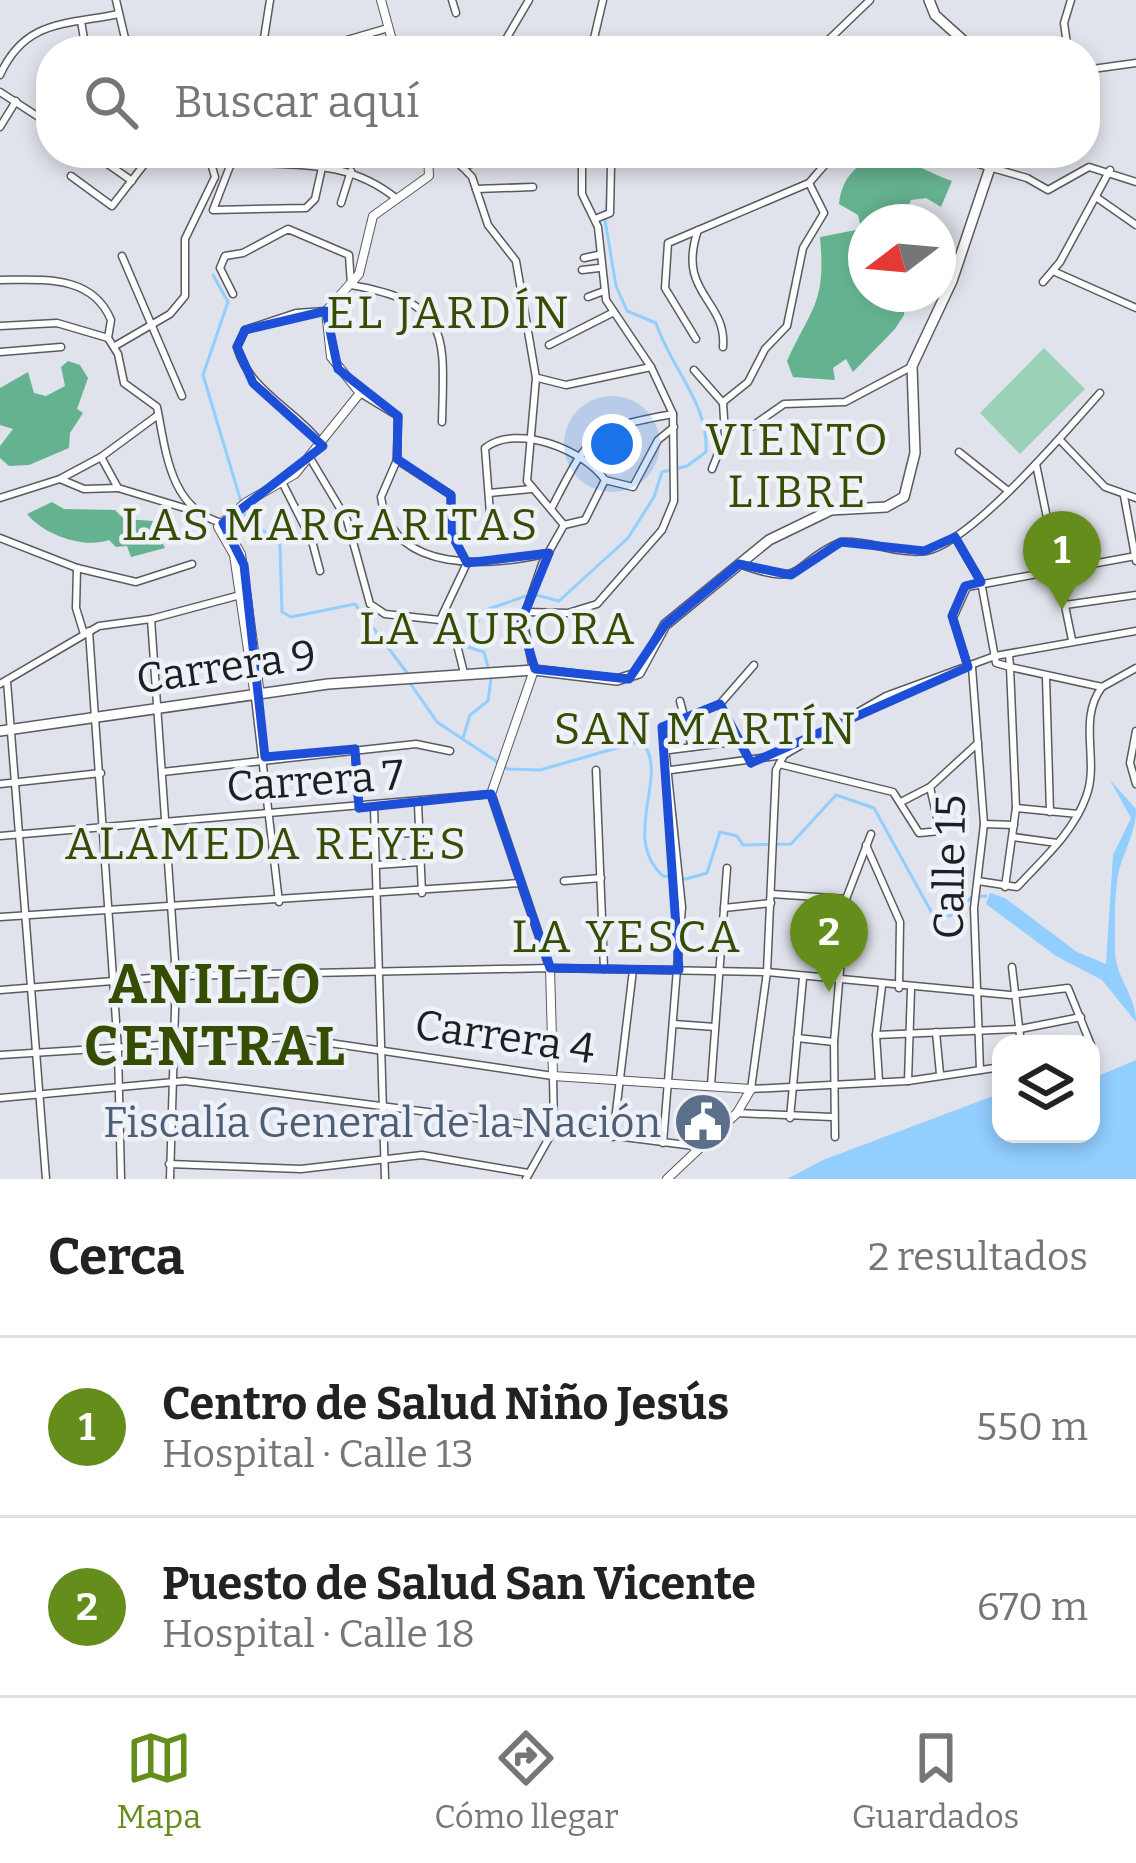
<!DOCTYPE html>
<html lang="es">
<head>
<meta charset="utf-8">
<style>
  body { margin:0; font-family:Bitter,serif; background:#f6f6f6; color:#222 }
  .controls { position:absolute; right:36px; bottom:36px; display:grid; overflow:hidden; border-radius:24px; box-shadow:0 6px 18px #0003 }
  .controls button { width:108px; height:108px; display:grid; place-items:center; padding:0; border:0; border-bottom:3px solid #e0e0e0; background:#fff; color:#222; font:60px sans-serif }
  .compass { position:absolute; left:848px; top:204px; width:108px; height:108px; border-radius:50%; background:#fff; box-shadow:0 6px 18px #0003; rotate:254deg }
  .you { position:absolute; left:612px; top:444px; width:42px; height:42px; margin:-30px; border:9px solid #fff; border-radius:50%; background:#1a73e8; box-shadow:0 0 0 18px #1a73e833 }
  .badge { display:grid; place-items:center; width:78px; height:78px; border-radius:50%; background:#658d1b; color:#fff; font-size:39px; font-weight:700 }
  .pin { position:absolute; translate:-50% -99px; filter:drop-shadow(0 3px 6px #0008) }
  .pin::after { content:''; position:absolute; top:63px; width:42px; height:36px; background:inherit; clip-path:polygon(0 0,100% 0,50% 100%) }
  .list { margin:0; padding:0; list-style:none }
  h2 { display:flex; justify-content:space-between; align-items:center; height:156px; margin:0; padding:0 48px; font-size:51px }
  h2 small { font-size:39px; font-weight:400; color:#767676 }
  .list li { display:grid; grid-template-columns:78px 1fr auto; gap:36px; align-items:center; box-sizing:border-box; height:180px; padding:0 48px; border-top:3px solid #e0e0e0 }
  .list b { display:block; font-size:45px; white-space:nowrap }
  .list p { margin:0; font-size:39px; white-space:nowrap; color:#767676 }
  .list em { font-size:39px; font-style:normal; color:#767676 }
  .icon { flex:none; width:66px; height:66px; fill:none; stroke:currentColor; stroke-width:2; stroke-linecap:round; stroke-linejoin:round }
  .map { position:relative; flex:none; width:1136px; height:1179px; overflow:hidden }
  .search { position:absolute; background:#fff; box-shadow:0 6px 18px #0003; left:36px; right:36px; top:36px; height:132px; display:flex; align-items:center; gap:30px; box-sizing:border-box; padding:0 42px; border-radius:48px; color:#767676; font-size:45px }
  .sheet { height:516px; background:#fff }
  nav { display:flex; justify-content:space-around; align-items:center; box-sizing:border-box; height:168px; border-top:3px solid #e0e0e0; background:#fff; font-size:33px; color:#767676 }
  nav a { display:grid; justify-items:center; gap:6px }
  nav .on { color:#658d1b }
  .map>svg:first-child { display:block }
  .green { fill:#9bd1b7 }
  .forest { fill:#65b290 }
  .water { fill:#92cefe }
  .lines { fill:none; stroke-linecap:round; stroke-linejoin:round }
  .stream { stroke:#92cefe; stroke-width:3 }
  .minor-casing { stroke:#595b61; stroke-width:9 }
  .tertiary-casing { stroke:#595b61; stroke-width:10 }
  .secondary-casing { stroke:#595b61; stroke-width:12 }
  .minor { stroke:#fff; stroke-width:6 }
  .tertiary { stroke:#fff; stroke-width:8 }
  .secondary { stroke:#fff; stroke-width:9 }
  .marked { fill:none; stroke:#1d4ed8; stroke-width:9; stroke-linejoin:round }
  .labels { text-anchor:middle; stroke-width:9; stroke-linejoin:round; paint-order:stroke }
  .street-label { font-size:42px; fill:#1e1f22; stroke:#eef1f8 }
  .service-label { font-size:42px; fill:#4e5e75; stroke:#eef1f8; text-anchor:end }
  .neighbourhood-label { font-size:45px; letter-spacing:3px; fill:#344d00; stroke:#eef1f8 }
  .district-label { font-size:54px; font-weight:bold; letter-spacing:3px; fill:#344d00; stroke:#eef1f8 }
</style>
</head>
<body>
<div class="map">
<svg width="1136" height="1179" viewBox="0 0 1136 1179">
  <rect width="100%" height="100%" fill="#e0e3eb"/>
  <!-- green -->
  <polygon class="green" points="1044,348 1085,389 1020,454 980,413"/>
  <!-- forest -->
  <g class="forest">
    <path d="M881,154c26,4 45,18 71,27l-11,26 -15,-9 -15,2 -9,22h-36v72h40l-2,21 -9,14 -42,43 -7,-13 -13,9 2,12 -42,-3 -6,-16c26,-56 39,-58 33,-124l41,-8 -3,-14 -19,-11c3,-27 17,-40 42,-50z"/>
    <polygon points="68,361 80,365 88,378 77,409 83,413 70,433 69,448 29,465 9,466 0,458 0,446 13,429 0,425 0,388 28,372 34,393 46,396 65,386 61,367"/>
    <path d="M52,502l12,7 51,1 9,9 29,2 -6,14 14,5 4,8 -34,9 -4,-11 -11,1 -7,-7c-25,9 -65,-5 -82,-26z"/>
  </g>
  <!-- water -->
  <g class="water">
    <path d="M1110,780l26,29c0,28 -16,46 -19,73 -3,22 -2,46 -2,68 0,28 21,44 21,72l-34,-42 -46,-24 -70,-52 4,-11 15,5 72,54 29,12 7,-109 18,-37z"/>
    <polygon points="1136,1060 1136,1179 787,1179 823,1160 1001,1093 1001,1134 1091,1134 1091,1079"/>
  </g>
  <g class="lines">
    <!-- stream -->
    <g class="stream">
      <polyline points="606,211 611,153"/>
      <polyline points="213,275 228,302 203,375 245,515 280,545 282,612 291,617 355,604 408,674"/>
      <path d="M536,595l23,6 69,-63 26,-41 8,-25 25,-6 19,-14c3,-49 -35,-83 -50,-129l-29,-12 -11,-25 -11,-66"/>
      <path d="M410,683l27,39 71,47 32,1 101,-29c31,32 -22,95 22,135l23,3 21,-6 13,-41 17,4 6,9 48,-1 45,-49 38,13 59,107 17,1 22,-19 14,-1"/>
      <polyline points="463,738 470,715 488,701 491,679 484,652 468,647 467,631 476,626 483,611 526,596"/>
    </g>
    <!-- minor casing -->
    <g class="minor-casing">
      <g id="minor">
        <polyline points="116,0 128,51"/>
        <polyline points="452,0 456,13"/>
        <polyline points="81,21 86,51"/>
        <polyline points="262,51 270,0"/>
        <polyline points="342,51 347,40 388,28"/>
        <polyline points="499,51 529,0"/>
        <polyline points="591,51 603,0"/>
        <polyline points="699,51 720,43 763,51"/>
        <polyline points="817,51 870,0"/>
        <polyline points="1068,51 1064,23 1071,0"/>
        <polyline points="1085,70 1136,63"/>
        <path d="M0,75c25,-55 64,-50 119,-61"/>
        <polyline points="0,92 51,125"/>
        <polyline points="0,127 16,101"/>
        <polyline points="92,153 132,181"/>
        <polyline points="243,153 230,166 213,210 306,208 315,199 323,163"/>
        <polyline points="449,153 472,177 488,225 516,261 536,378 527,481 564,525 542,564 523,619 533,669"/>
        <polyline points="940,153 1027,178 1048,190 1089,167 1136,182"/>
        <path d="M239,162c59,4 109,-3 158,37"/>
        <polyline points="462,167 503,153"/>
        <polyline points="71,176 112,206 153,153"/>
        <polyline points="476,189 533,187"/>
        <polyline points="1096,197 1136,225"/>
        <polyline points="341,203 351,171"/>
        <polyline points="595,219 610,213 611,166"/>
        <path d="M698,230c-22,64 29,69 25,117"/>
        <polyline points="122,256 182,396"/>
        <polyline points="584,258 598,255"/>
        <polyline points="582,270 599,268"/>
        <polyline points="1053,271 1136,308"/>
        <path d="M0,280c42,0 92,-6 111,40l-3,18"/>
        <polyline points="1043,282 1060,262 1110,170"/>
        <path d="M233,294l-13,-26 5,-12 18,-3 45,-24 61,26 2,30c101,18 93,50 91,137"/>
        <polyline points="588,297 604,291"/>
        <path d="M0,326l57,-3 51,15 10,16 6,29 33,24c9,45 13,102 65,116"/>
        <polyline points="696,339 665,288 668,243 809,183 835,153"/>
        <polyline points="549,345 614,312"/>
        <polyline points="115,346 170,314 185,296 185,239 215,177 208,153"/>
        <polyline points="0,352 61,347"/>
        <polyline points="694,370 723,403"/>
        <polyline points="538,378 566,385 651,367"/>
        <path d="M360,393l38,23 -1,44 -16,37c11,79 111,69 168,56"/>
        <polyline points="751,427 784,404 845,402 911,367"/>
        <polyline points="1060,440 1105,487 1136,498"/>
        <path d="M320,442c-27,-34 -71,-51 -83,-95l8,-17 51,-17 30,-2"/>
        <polyline points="959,452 1007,490"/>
        <polyline points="101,457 118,488 191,510"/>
        <polyline points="310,458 347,520 370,604 385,614 440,620 457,645 464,673"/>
        <polyline points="397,460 451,495 451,533 467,563 440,620"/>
        <polyline points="1036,464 1072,640"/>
        <polyline points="712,469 725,436 723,402 748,382 765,349 787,326 803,248 824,213 809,183"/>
        <polyline points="60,479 84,489 118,488"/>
        <polyline points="605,480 633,487 658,440 674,427"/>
        <polyline points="282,482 312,541 320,571"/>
        <polyline points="489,493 531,489"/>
        <polyline points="1124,496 1136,561"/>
        <polyline points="0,498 60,479 101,457 158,415"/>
        <path d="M551,509c39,-75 38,-80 122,-95"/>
        <path d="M491,526l-6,-78c32,-25 99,2 120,32l-20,40 -21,5"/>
        <polyline points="955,537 981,582 996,663 1010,667 1016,808 1005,887"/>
        <polyline points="0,538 77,568 136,582 192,564"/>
        <path d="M739,564c69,25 50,0 102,-22 29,-2 57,13 85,9 45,-8 142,-122 174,-158"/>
        <polyline points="77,568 76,608 84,634"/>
        <polyline points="1065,605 1136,595"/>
        <polyline points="526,612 568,613 597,604 662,530 674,501 673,414 651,367 606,300 598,227 582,194 582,153"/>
        <polyline points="151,619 176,976 170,1179"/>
        <polyline points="89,631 118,1050 121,1179"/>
        <polyline points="1009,654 1010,667 1102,687 1136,668"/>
        <polyline points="968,667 953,618 967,587 1136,556"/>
        <polyline points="972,667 984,824 974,908 980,1070"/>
        <polyline points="1046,677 1050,812"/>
        <polyline points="7,681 46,1179"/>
        <polyline points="0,684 99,626 151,619 244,594"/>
        <polyline points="255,698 279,902"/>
        <polyline points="680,701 692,747"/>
        <polyline points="720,704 751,763"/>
        <polyline points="1136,731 1130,763 1136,784"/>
        <polyline points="355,749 359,808"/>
        <polyline points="669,750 741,741"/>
        <polyline points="784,755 776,770 767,972 751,1089 908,1081 1001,1067"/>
        <polyline points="779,764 893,792 919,833 940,831 930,787"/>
        <polyline points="596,770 604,969"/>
        <polyline points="671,770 784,755 886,696 995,656 1136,631"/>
        <polyline points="162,772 416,744 450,751"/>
        <polyline points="0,784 101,773"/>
        <polyline points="901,802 930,787 978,743"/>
        <polyline points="418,804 422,893"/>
        <polyline points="374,807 385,1179"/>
        <polyline points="1016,808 1078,814"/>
        <polyline points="984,824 1014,825"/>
        <polyline points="375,834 419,833"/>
        <polyline points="0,836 491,794"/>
        <polyline points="1013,837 1057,843"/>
        <polyline points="866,845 900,922 899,988"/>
        <polyline points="376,865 420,862"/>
        <polyline points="564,881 601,878"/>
        <path d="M978,881l39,6c25,-27 56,-54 69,-90 14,-36 -9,-77 16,-110"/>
        <polyline points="772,894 846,899"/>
        <polyline points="724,908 771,903"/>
        <polyline points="0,917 520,883"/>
        <polyline points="1012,967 1021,1044"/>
        <polyline points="0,990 176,976 550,968 767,972 1010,995 1068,988 1091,1045"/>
        <polyline points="674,1024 715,1027"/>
        <polyline points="936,1032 940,1074"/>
        <polyline points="876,1035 1020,1029 1081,1017"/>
        <polyline points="797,1038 834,1042"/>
        <polyline points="0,1055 289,1037 553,1076 554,1129 526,1179"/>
        <polyline points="879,1081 876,1035 882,986"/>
        <polyline points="908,1081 911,989"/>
        <polyline points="711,1085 727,868"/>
        <polyline points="0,1098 185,1081 702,1147"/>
        <polyline points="737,1113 832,1117"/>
        <polyline points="790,1118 803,978"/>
        <polyline points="613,1137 633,970"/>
        <polyline points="835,1137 834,1042 846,899 871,834"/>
        <polyline points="663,1143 682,907 663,728 720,704 754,665"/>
        <polyline points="169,1164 301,1169 422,1155 528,1173"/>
      </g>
    </g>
    <!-- tertiary casing -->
    <g class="tertiary-casing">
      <g id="tertiary">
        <polyline points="381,0 395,51"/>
        <polyline points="223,523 241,554 260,695"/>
        <polyline points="534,670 491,794 550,968 553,1076 751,1089"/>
        <polyline points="255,697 234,555 218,527 245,503 295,474 360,393 331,357 326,311 359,274 373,216 429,176 428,153"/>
        <polyline points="667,1179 737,1113 751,1089"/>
      </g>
    </g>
    <!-- secondary casing -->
    <g class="secondary-casing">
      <g id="secondary">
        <polyline points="929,0 935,15 975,51"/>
        <polyline points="0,731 328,684 534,670 617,680 639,673 665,625 769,540 831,510 886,507 904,497 915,453 912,366 952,281 995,153"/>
      </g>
    </g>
    <!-- minor -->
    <use href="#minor" class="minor"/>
    <!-- tertiary -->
    <use href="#tertiary" class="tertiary"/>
    <!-- secondary -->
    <use href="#secondary" class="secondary"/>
  </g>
  <!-- marked area -->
  <path class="marked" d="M326,311l12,58 60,47 -1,43 54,36v38l16,30 82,-10 -28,69 14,47 94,10 36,-54 74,-61 52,11 50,-33 83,9 31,-14 26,45 -16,4 -13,30 16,51 -217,96 -31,-59 -58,23 17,243 -129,-2 -59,-174 -132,14 -4,-59 -90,8 -21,-192 -21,-42 100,-77 -70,-63 -16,-36 8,-17z"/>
  <!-- icons -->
  <defs>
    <g id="civic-disc" transform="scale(3)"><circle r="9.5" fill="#5c6f8a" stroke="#eef1f8"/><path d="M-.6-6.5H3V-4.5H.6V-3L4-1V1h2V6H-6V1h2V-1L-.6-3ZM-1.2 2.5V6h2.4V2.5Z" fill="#fff"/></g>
  </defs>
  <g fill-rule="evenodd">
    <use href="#civic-disc" x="703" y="1122"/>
  </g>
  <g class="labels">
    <!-- street labels -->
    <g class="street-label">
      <text transform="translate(226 666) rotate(-8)" y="15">Carrera 9</text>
      <text transform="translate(315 780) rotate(-4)" y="15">Carrera 7</text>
      <text transform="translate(949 867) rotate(-89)" y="15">Calle 15</text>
      <text transform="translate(505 1036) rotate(8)" y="15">Carrera 4</text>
    </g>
    <!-- service labels -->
    <g class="service-label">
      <text x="661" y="1137">Fiscalía General de la Nación</text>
    </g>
    <!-- neighbourhood labels -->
    <g class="neighbourhood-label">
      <text x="449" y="328">EL JARDÍN</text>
      <text x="798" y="455">VIENTO<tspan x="798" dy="52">LIBRE</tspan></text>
      <text x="331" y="540">LAS MARGARITAS</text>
      <text x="498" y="644">LA AURORA</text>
      <text x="706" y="744">SAN MARTÍN</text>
      <text x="267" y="859">ALAMEDA REYES</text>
      <text x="627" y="952">LA YESCA</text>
    </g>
    <!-- district labels -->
    <g class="district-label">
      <text x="216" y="1003">ANILLO<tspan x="216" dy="62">CENTRAL</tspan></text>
    </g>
  </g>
</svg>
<div class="controls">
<button><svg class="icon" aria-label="layers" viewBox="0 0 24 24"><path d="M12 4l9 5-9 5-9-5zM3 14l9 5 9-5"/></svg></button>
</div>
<svg class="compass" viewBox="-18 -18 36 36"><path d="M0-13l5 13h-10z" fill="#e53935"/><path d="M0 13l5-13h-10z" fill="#767676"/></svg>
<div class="you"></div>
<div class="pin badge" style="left:1062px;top:610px">1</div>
<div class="pin badge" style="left:829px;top:992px">2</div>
<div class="search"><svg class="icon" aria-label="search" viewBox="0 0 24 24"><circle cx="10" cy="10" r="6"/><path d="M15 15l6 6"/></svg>Buscar aquí</div>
</div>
<section class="sheet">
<h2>Cerca<small>2 resultados</small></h2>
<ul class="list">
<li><span class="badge">1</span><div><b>Centro de Salud Niño Jesús</b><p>Hospital · Calle 13</p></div><em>550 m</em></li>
<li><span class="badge">2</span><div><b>Puesto de Salud San Vicente</b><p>Hospital · Calle 18</p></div><em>670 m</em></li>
</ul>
</section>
<nav>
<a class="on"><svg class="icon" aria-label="map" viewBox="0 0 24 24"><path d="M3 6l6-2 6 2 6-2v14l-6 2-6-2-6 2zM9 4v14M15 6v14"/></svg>Mapa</a>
<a><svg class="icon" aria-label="directions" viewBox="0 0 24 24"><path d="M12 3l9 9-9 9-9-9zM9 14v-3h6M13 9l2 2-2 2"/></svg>Cómo llegar</a>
<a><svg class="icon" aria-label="saved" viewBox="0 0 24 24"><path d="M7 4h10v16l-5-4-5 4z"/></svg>Guardados</a>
</nav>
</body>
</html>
